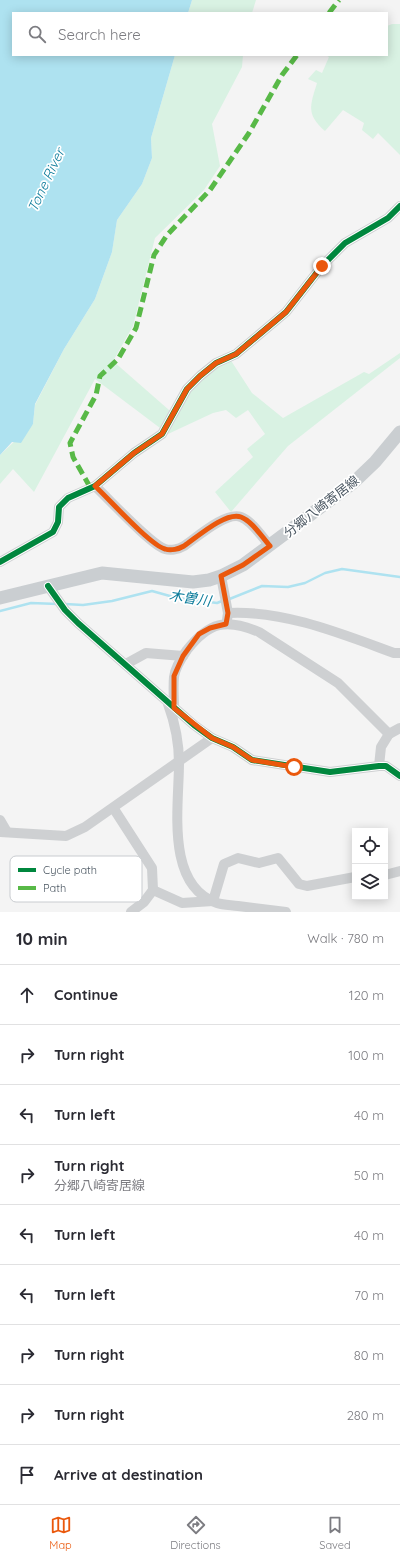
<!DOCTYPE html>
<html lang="en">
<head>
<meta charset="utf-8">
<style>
  body { margin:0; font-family:Quicksand,"Noto Sans JP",sans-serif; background:#f7f7f7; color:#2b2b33 }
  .controls { position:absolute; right:12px; bottom:12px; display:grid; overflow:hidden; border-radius:0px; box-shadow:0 2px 10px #0003 }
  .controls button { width:36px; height:36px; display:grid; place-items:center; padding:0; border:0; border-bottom:1px solid #e1e1e2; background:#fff; color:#2b2b33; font:20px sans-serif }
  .stop { position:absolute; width:12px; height:12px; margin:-9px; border:3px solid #ea580c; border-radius:50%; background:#fff }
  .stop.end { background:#ea580c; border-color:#fff; box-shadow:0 1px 4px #0008 }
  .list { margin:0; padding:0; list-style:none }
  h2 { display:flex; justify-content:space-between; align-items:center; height:52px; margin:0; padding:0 16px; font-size:17px }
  h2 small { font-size:13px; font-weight:400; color:#7c7c81 }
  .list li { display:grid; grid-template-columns:26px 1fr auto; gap:12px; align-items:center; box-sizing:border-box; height:60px; padding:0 16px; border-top:1px solid #e1e1e2 }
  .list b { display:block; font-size:15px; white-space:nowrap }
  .list p { margin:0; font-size:13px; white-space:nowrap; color:#7c7c81 }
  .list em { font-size:13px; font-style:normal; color:#7c7c81 }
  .icon { flex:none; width:22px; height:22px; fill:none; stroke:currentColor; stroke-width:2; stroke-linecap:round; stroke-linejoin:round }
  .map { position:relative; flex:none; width:400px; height:912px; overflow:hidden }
  .search { position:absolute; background:#fff; box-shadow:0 2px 10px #0003; left:12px; right:12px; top:12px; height:44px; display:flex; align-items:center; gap:10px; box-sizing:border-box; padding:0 14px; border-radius:0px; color:#7c7c81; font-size:15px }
  .sheet { height:592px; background:#fff }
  nav { display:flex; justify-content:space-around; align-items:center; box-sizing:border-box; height:56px; border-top:1px solid #e1e1e2; background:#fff; font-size:11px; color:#7c7c81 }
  nav a { display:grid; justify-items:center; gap:2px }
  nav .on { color:#ea580c }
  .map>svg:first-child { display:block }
  .green { fill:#d9f2e3 }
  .water { fill:#aee2f0 }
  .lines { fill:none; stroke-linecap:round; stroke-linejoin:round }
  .stream { stroke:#aee2f0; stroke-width:2.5 }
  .minor { stroke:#ced0d2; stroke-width:10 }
  .major { stroke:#caced1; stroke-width:13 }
  .quiet { stroke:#58b947; stroke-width:5; stroke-dasharray:10 5; stroke-linecap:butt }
  .cycleway-casing { stroke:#fff; stroke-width:8 }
  .cycleway { stroke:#00873e; stroke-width:6 }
  .route { stroke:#ea580c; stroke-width:5 }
  .labels { text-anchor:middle; stroke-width:3.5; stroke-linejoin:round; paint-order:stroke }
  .street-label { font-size:13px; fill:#4a5661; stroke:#fff }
  .water-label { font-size:14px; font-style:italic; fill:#0c7c9b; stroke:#fff }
  .key { fill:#fff; stroke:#c9ccd0; stroke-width:1 }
  .key-label { font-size:11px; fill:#4a5661 }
</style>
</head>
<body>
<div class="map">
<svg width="400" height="912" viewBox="0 0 400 912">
  <rect width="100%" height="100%" fill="#f4f4f4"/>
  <!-- green -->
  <g class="green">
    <polygon points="192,0 256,0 252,13 188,13"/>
    <path d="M392,24h8v131l-22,-22 -5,6 -11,-9 2,-7 -21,-13 -18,21c-19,-17 -15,-25 -8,-48l-9,-4 8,-9 6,3 7,-16 -3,-2h61v-29z"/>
    <polygon points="175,55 243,55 242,67 212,124 220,166 204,190 155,238 133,326 113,361 169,410 176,413 191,391 212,368 230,359 252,393 283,418 364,372 369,374 400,353 400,358 288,446 231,512 215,492 253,457 247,449 265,434 248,410 236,418 226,410 213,413 168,434 95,379 34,492 13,469 0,484 0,455 33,424 35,405 64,349 95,299 112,252 117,220 142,184 152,158 151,138"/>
  </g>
  <!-- water -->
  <polygon class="water" points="0,0 192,0 188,13 13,13 13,55 175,55 151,138 152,158 142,184 117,220 112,252 95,299 64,349 35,404 33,424 21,443 12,442 0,455"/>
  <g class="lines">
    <!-- stream -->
    <g class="stream">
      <polyline points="227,600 262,586 288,587 305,583 325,573 342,569 400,577"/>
      <polyline points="65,604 83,605 112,601 152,591 177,598 217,603 222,601"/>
      <polyline points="0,611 31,603 58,604"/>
    </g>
    <!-- minor -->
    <g class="minor">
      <path d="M95,486c14,13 55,58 70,63 6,2 14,0 19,-3 12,-8 42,-35 57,-29 11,4 21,20 29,29"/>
      <polyline points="0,562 53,532 58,522 59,507 68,498 95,486 134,453 162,434 187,389 200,376 216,363 236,354 286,312 322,266 345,243 388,218 400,206"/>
      <polyline points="221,576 228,613 227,620"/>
      <polyline points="48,586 65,610 78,623 194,725 212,738 233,747 252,760 330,772 379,766 386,766 400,776"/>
      <path d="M228,613c56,-3 114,21 166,40h6"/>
      <polyline points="126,664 146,653 183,656"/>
      <path d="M168,704c7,19 11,39 11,59 0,43 -14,122 38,140 6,2 14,2 21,3 16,2 32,4 48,6"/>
      <path d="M174,708c0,-10 -1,-21 0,-31 1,-8 8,-20 13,-27 22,-28 39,-32 72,-18l79,51 51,51 11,-6"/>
      <polyline points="379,766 381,747 389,734"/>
      <polyline points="114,809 152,868 153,890 144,902 131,912"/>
      <polyline points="0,820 7,832"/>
      <polyline points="0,832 66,836 85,827 212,738"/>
      <polyline points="385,875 400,871"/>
      <polyline points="153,890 182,903 213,901 224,864 238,858 259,863 278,858 299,884 307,886 355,877"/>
    </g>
    <!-- major -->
    <polyline class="major" points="0,598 102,573 193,582 209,580 221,576 243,565 353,483 375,462 400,432"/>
    <!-- quiet -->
    <g class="quiet">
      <polyline points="329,13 339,0"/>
      <polyline points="90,487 73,457 70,443 96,395 100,376 118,359 136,328 154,255 167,235 210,190 249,133 282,75 297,55"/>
    </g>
    <!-- cycleway casing -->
    <g class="cycleway-casing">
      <g id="cycleway">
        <polyline points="0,562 53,532 58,522 59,507 68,498 95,486 134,453 162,434 187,389 200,376 216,363 236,354 286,312 322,266 345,243 388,218 400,206"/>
        <polyline points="48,586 65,610 78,623 194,725 212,738 233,747 252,760 330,772 379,766 386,766 400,776"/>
      </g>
    </g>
    <!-- cycleway -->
    <use href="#cycleway" class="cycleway"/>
  </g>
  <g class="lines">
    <!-- route -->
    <path class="route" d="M294,767l-42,-7 -19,-13 -21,-9 -38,-30v-32l9,-20 16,-22 11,-6 16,-4 2,-11 -7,-37 22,-11 27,-19c-8,-9 -18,-25 -29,-29 -15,-6 -45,21 -57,29 -5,3 -13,5 -19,3 -15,-4 -56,-50 -70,-63l39,-33 28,-19 25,-45 13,-13 16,-13 20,-9 50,-42 36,-46"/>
  </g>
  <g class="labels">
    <!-- street labels -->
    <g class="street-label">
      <text transform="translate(321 506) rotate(-38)" y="5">分郷八崎寄居線</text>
    </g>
    <!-- water labels -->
    <g class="water-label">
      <text transform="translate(46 180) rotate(-65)" y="5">Tone River</text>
      <text transform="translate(190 598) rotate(9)" y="5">木曽川</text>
    </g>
  </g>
  <!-- legend -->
  <rect x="10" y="856" width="132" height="46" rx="6" class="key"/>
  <rect x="18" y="868" width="18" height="4" fill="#00873e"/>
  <rect x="18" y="886" width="18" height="4" fill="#58b947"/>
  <g class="key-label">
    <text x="43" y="874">Cycle path</text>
    <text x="43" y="892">Path</text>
  </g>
</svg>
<div class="controls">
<button><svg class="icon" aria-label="locate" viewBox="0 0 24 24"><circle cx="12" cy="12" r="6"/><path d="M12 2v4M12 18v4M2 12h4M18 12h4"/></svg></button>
<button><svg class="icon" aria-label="layers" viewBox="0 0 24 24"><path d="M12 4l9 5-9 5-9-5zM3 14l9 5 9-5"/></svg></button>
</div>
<div class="stop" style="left:294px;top:767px"></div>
<div class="stop end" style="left:322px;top:266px"></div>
<div class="search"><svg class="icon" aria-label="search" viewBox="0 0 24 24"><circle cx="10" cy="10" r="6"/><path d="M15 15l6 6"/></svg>Search here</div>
</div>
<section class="sheet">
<h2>10 min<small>Walk · 780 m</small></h2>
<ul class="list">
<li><svg class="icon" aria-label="ahead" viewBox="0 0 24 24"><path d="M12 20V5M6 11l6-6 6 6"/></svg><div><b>Continue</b></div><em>120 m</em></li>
<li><svg class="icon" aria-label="right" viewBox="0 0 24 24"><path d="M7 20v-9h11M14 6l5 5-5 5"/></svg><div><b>Turn right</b></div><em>100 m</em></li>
<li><svg class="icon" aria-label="left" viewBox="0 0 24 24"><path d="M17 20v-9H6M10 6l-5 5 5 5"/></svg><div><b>Turn left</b></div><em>40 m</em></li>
<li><svg class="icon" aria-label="right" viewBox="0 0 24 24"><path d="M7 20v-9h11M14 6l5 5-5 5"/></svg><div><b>Turn right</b><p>分郷八崎寄居線</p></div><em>50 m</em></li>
<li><svg class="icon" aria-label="left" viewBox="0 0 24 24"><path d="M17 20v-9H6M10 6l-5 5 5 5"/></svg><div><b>Turn left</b></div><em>40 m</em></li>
<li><svg class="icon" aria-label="left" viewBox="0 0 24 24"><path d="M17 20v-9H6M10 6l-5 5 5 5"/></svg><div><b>Turn left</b></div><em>70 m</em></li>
<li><svg class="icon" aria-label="right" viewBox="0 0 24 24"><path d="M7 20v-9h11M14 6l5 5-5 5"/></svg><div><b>Turn right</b></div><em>80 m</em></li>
<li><svg class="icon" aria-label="right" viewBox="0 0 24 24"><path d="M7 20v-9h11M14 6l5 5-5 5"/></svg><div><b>Turn right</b></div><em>280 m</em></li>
<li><svg class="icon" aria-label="arrive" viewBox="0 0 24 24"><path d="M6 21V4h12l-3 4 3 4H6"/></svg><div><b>Arrive at destination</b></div></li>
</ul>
</section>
<nav>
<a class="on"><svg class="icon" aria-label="map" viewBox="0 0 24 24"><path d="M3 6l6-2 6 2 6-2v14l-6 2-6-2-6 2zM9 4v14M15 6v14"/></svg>Map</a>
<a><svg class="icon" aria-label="directions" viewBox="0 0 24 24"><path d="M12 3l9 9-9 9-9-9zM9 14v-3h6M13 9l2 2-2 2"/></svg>Directions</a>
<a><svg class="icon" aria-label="saved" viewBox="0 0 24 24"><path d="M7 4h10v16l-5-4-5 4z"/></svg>Saved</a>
</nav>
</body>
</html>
